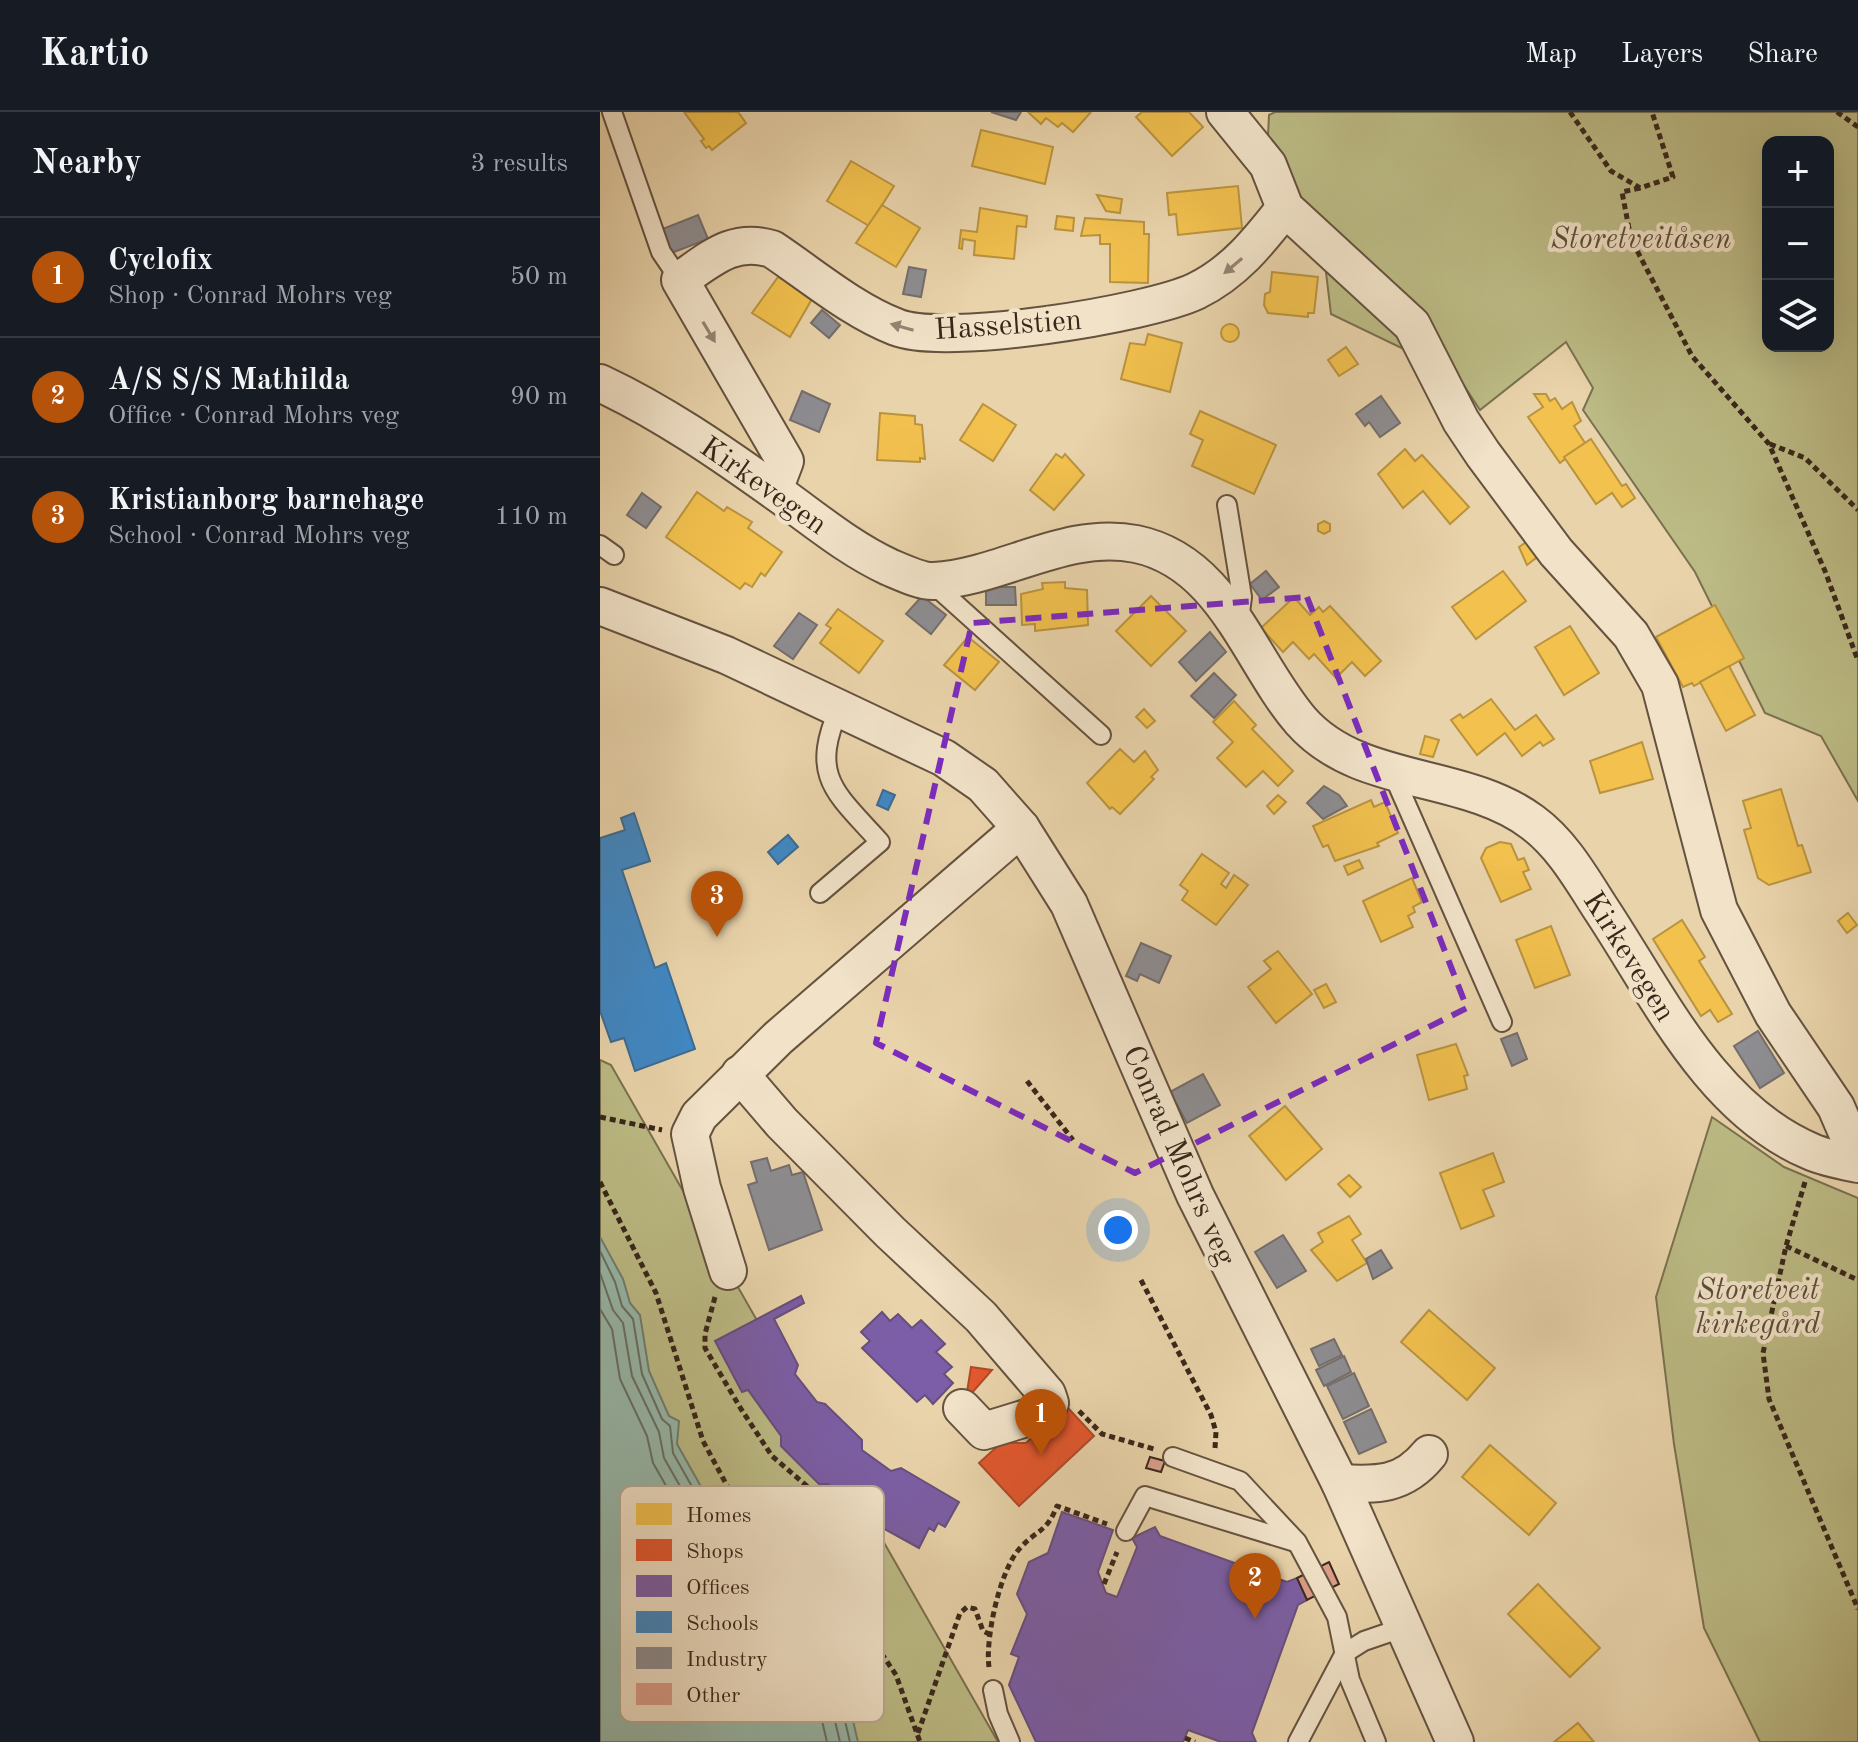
<!DOCTYPE html>
<html lang="en">
<head>
<meta charset="utf-8">
<style>
  body { margin:0; font-family:"Old Standard TT",serif; background:#20242c; color:#f1f3f6 }
  .controls { position:absolute; right:24px; top:24px; display:grid; overflow:hidden; border-radius:16px; box-shadow:0 8px 32px #0002 }
  .controls button { width:72px; height:72px; display:grid; place-items:center; padding:0; border:0; border-bottom:2px solid #363941; background:#171b24; color:#f1f3f6; font:40px sans-serif }
  .you { position:absolute; left:518px; top:1118px; width:28px; height:28px; margin:-20px; border:6px solid #fff; border-radius:50%; background:#1a73e8; box-shadow:0 0 0 12px #1a73e833 }
  .badge { display:grid; place-items:center; width:52px; height:52px; border-radius:50%; background:#b45309; color:#fff; font-size:26px; font-weight:700 }
  .pin { position:absolute; translate:-50% -66px; filter:drop-shadow(0 2px 4px #0008) }
  .pin::after { content:''; position:absolute; top:42px; width:28px; height:24px; background:inherit; clip-path:polygon(0 0,100% 0,50% 100%) }
  .list { margin:0; padding:0; list-style:none }
  h2 { display:flex; justify-content:space-between; align-items:center; height:104px; margin:0; padding:0 32px; font-size:34px }
  h2 small { font-size:26px; font-weight:400; color:#9ea1a6 }
  .list li { display:grid; grid-template-columns:52px 1fr auto; gap:24px; align-items:center; box-sizing:border-box; height:120px; padding:0 32px; border-top:2px solid #363941 }
  .list b { display:block; font-size:30px; white-space:nowrap }
  .list p { margin:0; font-size:26px; white-space:nowrap; color:#9ea1a6 }
  .list em { font-size:26px; font-style:normal; color:#9ea1a6 }
  .icon { flex:none; width:44px; height:44px; fill:none; stroke:currentColor; stroke-width:2; stroke-linecap:round; stroke-linejoin:round }
  .map { position:relative; flex:none; width:1258px; height:1630px; overflow:hidden }
  header { display:flex; align-items:center; gap:48px; box-sizing:border-box; height:112px; padding:0 40px; background:#171b24; border-bottom:2px solid #363941 }
  header strong { font-size:38px }
  nav { display:flex; gap:44px; margin-inline-start:auto; font-size:28px }
  main { display:flex }
  aside { flex:1; background:#171b24 }
  .map>svg:first-child { display:block }
  .green { fill:#bcbb85; stroke:#7a7150; stroke-width:2; fill-rule:evenodd }
  .water { fill:#97b8aa; stroke:#717e71; stroke-width:2 }
  .homes { fill:#f2c14e; stroke:#ba933f; stroke-width:2 }
  .shops { fill:#e4572e; stroke:#b14928; stroke-width:2 }
  .offices { fill:#7b5ea7; stroke:#674e7d; stroke-width:2 }
  .schools { fill:#3f88c5; stroke:#3d6b92; stroke-width:2 }
  .industry { fill:#8d8d92; stroke:#746e6e; stroke-width:2 }
  .lines { fill:none; stroke-linecap:round; stroke-linejoin:round }
  .shore { stroke:#687062; stroke-width:2 }
  .building { fill:#dc9e8a; stroke:#39271b; stroke-width:2 }
  .lane-casing { stroke:#65523f; stroke-width:22 }
  .street-casing { stroke:#65523f; stroke-width:40 }
  .path { stroke:#39271b; stroke-width:5; stroke-dasharray:6 4; stroke-linecap:butt }
  .lane { stroke:#f1e2c8; stroke-width:18 }
  .street { stroke:#f1e2c8; stroke-width:36 }
  .oneway { fill:#958472 }
  .marked { fill:none; stroke:#7b2cbf; stroke-width:6; stroke-dasharray:16 10; stroke-linejoin:round }
  .labels { text-anchor:middle; stroke-width:8; stroke-linejoin:round; paint-order:stroke }
  .park-label { font-size:30px; font-style:italic; fill:#5a4c36; stroke:#f1e2c8 }
  .street-label { font-size:30px; fill:#39271b; stroke:#f1e2c8 }
  .key { fill:#f1e2c8; stroke:#baaa94; stroke-width:2 }
  .key-label { font-size:22px; fill:#39271b }
</style>
</head>
<body>
<header>
<strong>Kartio</strong>
<nav><a>Map</a><a>Layers</a><a>Share</a></nav>
</header>
<main>
<aside>
<h2>Nearby<small>3 results</small></h2>
<ul class="list">
<li><span class="badge">1</span><div><b>Cyclofix</b><p>Shop · Conrad Mohrs veg</p></div><em>50 m</em></li>
<li><span class="badge">2</span><div><b>A/S S/S Mathilda</b><p>Office · Conrad Mohrs veg</p></div><em>90 m</em></li>
<li><span class="badge">3</span><div><b>Kristianborg barnehage</b><p>School · Conrad Mohrs veg</p></div><em>110 m</em></li>
</ul>
</aside>
<div class="map">
<svg width="1258" height="1630" viewBox="0 0 1258 1630">
  <rect width="100%" height="100%" fill="#e9d3aa"/>
  <filter id="stains"><feTurbulence type="fractalNoise" baseFrequency=".0025" numOctaves="4"/><feColorMatrix values="0 0 0 0 .2 0 0 0 0 .09 0 0 0 0 .02 0 0 0 .5 -.17"/></filter>
  <radialGradient id="worn" r=".72"><stop offset=".6" stop-color="#630" stop-opacity="0"/><stop offset="1" stop-color="#630" stop-opacity=".3"/></radialGradient>
  <!-- green -->
  <g class="green">
    <path d="M675,0h583v689l-37,-65 -56,-23 -70,-141 -112,-162 10,-22 -27,-46 -86,68 -49,-75 -13,21 -87,-42 -6,-50 -58,-107 2,-42zM1168,30h60v204h-60z"/>
    <polygon points="0,948 11,953 398,1630 0,1630"/>
    <polygon points="1112,1005 1184,1055 1258,1086 1258,1630 1160,1630 1104,1516 1074,1332 1056,1185"/>
  </g>
  <!-- water -->
  <polygon class="water" points="0,1125 23,1167 30,1191 40,1203 49,1259 69,1304 79,1309 77,1332 139,1442 233,1524 258,1630 0,1630"/>
  <!-- homes -->
  <g class="homes">
    <polygon points="84,0 138,0 146,11 112,38 109,34 106,36 101,29 104,27"/>
    <polygon points="428,0 491,0 473,20 462,11 458,15 446,6 441,12"/>
    <polygon points="542,0 589,0 603,15 572,44 536,5"/>
    <polygon points="381,18 453,35 445,72 372,54"/>
    <polygon points="251,49 294,74 269,114 227,89"/>
    <polygon points="638,74 642,116 578,123 576,102 569,103 567,81"/>
    <polygon points="497,83 522,87 520,101 506,99"/>
    <polygon points="282,93 320,116 296,155 256,131"/>
    <polygon points="380,96 427,104 426,115 417,114 414,147 374,143 375,129 363,127 362,137 359,136 361,118 377,120"/>
    <polygon points="457,104 474,106 473,119 455,117"/>
    <polygon points="485,106 544,110 544,122 549,122 548,171 510,170 510,132 500,132 500,123 481,124"/>
    <polygon points="672,160 718,165 714,201 708,201 708,205 668,201 664,193 665,182 670,180"/>
    <polygon points="178,165 212,187 190,225 152,201"/>
    <circle cx="630" cy="221" r="9"/>
    <polygon points="548,222 582,231 570,280 521,267 530,231 545,233"/>
    <polygon points="746,235 758,252 739,264 728,248"/>
    <polygon points="934,282 946,282 950,289 955,286 962,297 972,290 981,309 974,314 985,331 960,351 928,305 943,295"/>
    <polygon points="383,292 416,313 393,349 360,328"/>
    <polygon points="600,299 676,333 654,382 592,354 603,328 590,322"/>
    <polygon points="280,301 315,304 315,312 322,313 325,347 320,346 320,350 277,348"/>
    <polygon points="991,327 1022,374 1026,372 1035,386 1022,395 1012,381 996,392 964,345"/>
    <polygon points="805,337 815,349 822,343 869,395 850,412 823,379 803,396 778,362"/>
    <polygon points="456,342 462,346 465,342 484,363 454,398 430,378"/>
    <polygon points="97,380 124,399 127,395 152,410 148,416 182,440 165,464 161,461 152,475 145,471 140,477 66,425"/>
    <polygon points="724,409 730,412 730,419 724,422 718,419 718,412"/>
    <polygon points="929,428 941,442 927,453 919,435"/>
    <polygon points="903,459 926,489 876,527 852,495"/>
    <polygon points="465,470 465,476 487,478 488,513 435,519 435,512 422,513 421,482 443,477 442,471"/>
    <polygon points="551,484 586,519 551,554 516,519"/>
    <polygon points="694,485 710,503 719,495 723,500 730,494 781,549 765,564 752,550 736,566 714,542 709,547 693,530 683,540 661,516"/>
    <polygon points="1115,493 1144,546 1094,574 1092,571 1083,575 1056,525"/>
    <polygon points="238,497 283,529 259,561 220,531 231,516 226,513"/>
    <polygon points="970,514 999,561 964,583 935,535"/>
    <polygon points="368,525 399,550 375,578 344,553"/>
    <polygon points="1129,554 1155,603 1126,619 1100,570"/>
    <polygon points="891,587 915,618 936,603 954,627 943,634 940,630 922,644 905,621 877,643 851,608 860,602 863,606"/>
    <polygon points="634,589 656,613 652,617 693,659 678,674 663,659 646,675 617,646 633,630 613,610"/>
    <polygon points="544,597 555,609 547,616 536,605"/>
    <polygon points="825,624 839,628 833,645 820,642"/>
    <polygon points="1042,630 1053,667 1000,681 990,649"/>
    <polygon points="520,637 534,650 545,639 558,658 551,665 554,667 520,702 512,695 510,697 487,671"/>
    <polygon points="1181,677 1198,734 1202,733 1211,760 1169,773 1158,766 1144,718 1151,716 1143,689"/>
    <polygon points="678,683 686,690 674,702 667,694"/>
    <polygon points="771,688 774,695 785,690 798,721 777,731 779,734 735,749 728,733 723,735 713,714"/>
    <polygon points="900,730 911,732 918,748 924,746 929,758 923,760 931,777 901,790 881,746 886,736"/>
    <polygon points="602,742 629,761 621,772 626,776 634,763 648,773 616,813 582,788 588,779 580,773"/>
    <polygon points="759,748 763,756 748,763 744,754"/>
    <polygon points="812,766 822,790 813,795 815,800 808,804 813,815 781,830 763,789"/>
    <polygon points="1248,801 1257,813 1247,821 1238,809"/>
    <polygon points="1082,808 1105,845 1099,849 1132,902 1118,910 1110,898 1101,904 1053,827"/>
    <polygon points="951,814 970,863 935,876 916,828"/>
    <polygon points="678,839 712,882 676,911 648,875 671,857 664,849"/>
    <polygon points="726,872 736,890 724,896 714,878"/>
    <polygon points="856,932 868,963 864,964 867,977 829,988 817,943"/>
    <polygon points="685,994 722,1037 686,1068 649,1024"/>
    <polygon points="893,1041 904,1070 883,1078 894,1104 861,1117 840,1061"/>
    <polygon points="749,1063 761,1075 750,1085 738,1072"/>
    <polygon points="749,1104 761,1122 752,1128 767,1151 737,1169 711,1138 723,1130 718,1121"/>
    <polygon points="829,1198 895,1256 867,1288 801,1230"/>
    <polygon points="890,1333 956,1391 929,1423 862,1365"/>
    <polygon points="938,1472 1000,1536 970,1565 908,1502"/>
    <polygon points="978,1611 994,1630 954,1630"/>
  </g>
  <!-- shops -->
  <g class="shops">
    <polygon points="371,1255 392,1258 371,1282 367,1280"/>
    <polygon points="469,1297 494,1324 419,1394 379,1351 401,1331 426,1331 458,1301 461,1305"/>
  </g>
  <!-- offices -->
  <g class="offices">
    <polygon points="201,1184 204,1191 174,1207 198,1253 195,1262 217,1290 225,1292 262,1328 262,1338 291,1359 301,1356 359,1390 345,1415 338,1411 334,1419 329,1416 319,1436 270,1409 268,1402 228,1372 219,1372 181,1334 181,1324 148,1278 142,1280 115,1229"/>
    <polygon points="282,1200 290,1209 298,1202 312,1216 321,1208 345,1232 336,1240 352,1255 344,1262 353,1271 333,1292 325,1283 317,1290 262,1236 270,1229 261,1220"/>
    <polygon points="462,1400 513,1418 498,1460 506,1481 517,1485 537,1435 532,1426 555,1415 560,1424 687,1470 697,1466 707,1488 698,1493 652,1621 656,1630 621,1630 588,1618 583,1630 436,1630 409,1573 419,1545 411,1542 427,1502 417,1482 429,1450 448,1441"/>
  </g>
  <!-- schools -->
  <g class="schools">
    <polygon points="283,678 295,683 288,698 277,693"/>
    <polygon points="34,701 50,749 22,758 55,856 66,851 95,937 35,959 24,926 11,930 0,899 0,726 25,718 21,706"/>
    <polygon points="188,723 198,735 178,752 168,740"/>
  </g>
  <!-- industry -->
  <g class="industry">
    <polygon points="391,0 421,0 416,8"/>
    <polygon points="98,103 108,127 69,142 60,118"/>
    <polygon points="309,155 326,158 321,185 303,182"/>
    <polygon points="222,198 240,213 229,226 211,211"/>
    <polygon points="202,279 230,292 219,320 190,308"/>
    <polygon points="781,284 800,311 780,325 769,310 765,314 756,302"/>
    <polygon points="42,381 61,395 46,416 27,403"/>
    <polygon points="666,459 679,475 662,488 650,472"/>
    <polygon points="386,475 415,475 416,493 386,493"/>
    <polygon points="322,484 346,503 331,522 306,502"/>
    <polygon points="199,501 217,513 193,547 174,534"/>
    <polygon points="610,520 626,540 596,569 579,550"/>
    <polygon points="614,561 636,583 614,606 591,584"/>
    <polygon points="724,674 739,683 747,694 723,707 707,691"/>
    <polygon points="541,831 571,844 559,871 540,862 537,869 526,864"/>
    <polygon points="1158,919 1184,961 1160,976 1134,934"/>
    <polygon points="917,921 927,947 912,954 901,927"/>
    <polygon points="603,962 620,993 587,1011 570,980"/>
    <polygon points="167,1046 171,1059 189,1053 192,1063 203,1060 222,1118 169,1138 148,1073 157,1070 151,1050"/>
    <polygon points="683,1123 706,1159 677,1176 655,1140"/>
    <polygon points="781,1138 792,1156 773,1167 766,1147"/>
    <polygon points="734,1227 742,1243 719,1254 711,1237"/>
    <polygon points="744,1244 751,1260 724,1274 716,1258"/>
    <polygon points="754,1261 769,1294 743,1307 727,1274"/>
    <polygon points="771,1297 786,1330 759,1342 744,1310"/>
  </g>
  <g class="lines">
    <!-- shore -->
    <g class="shore">
      <polyline points="0,1139 15,1170 22,1194 33,1207 42,1262 62,1307 70,1314 73,1341 133,1447 226,1529 250,1630"/>
      <polyline points="0,1161 13,1198 23,1211 32,1264 59,1320 64,1346 125,1453 217,1534 240,1630"/>
      <polyline points="0,1197 12,1217 20,1267 47,1324 53,1351 116,1461 206,1541 227,1630"/>
    </g>
  </g>
  <!-- building -->
  <g class="building">
    <polygon points="550,1345 565,1349 561,1360 546,1356"/>
    <polygon points="729,1450 739,1472 707,1488 697,1466"/>
  </g>
  <g class="lines">
    <!-- lane casing -->
    <g class="lane-casing">
      <g id="lane">
        <polyline points="12,0 61,140 80,168"/>
        <polyline points="627,393 642,485 639,509"/>
        <polyline points="0,433 14,443"/>
        <polyline points="331,470 501,623"/>
        <polyline points="792,660 902,910"/>
        <path d="M220,781l60,-51c-44,-49 -71,-65 -41,-133"/>
        <polyline points="573,1345 640,1369 697,1430 737,1505 750,1568 776,1630"/>
        <polyline points="526,1419 545,1384 695,1430"/>
        <polyline points="393,1578 398,1602 410,1630"/>
        <polyline points="698,1630 745,1541 764,1529 802,1516"/>
      </g>
    </g>
    <!-- street casing -->
    <g class="street-casing">
      <g id="street">
        <polyline points="625,0 668,53 685,96 812,213 861,309 883,342 956,440 1031,523 1060,573 1119,798 1173,902 1236,995 1258,1046"/>
        <path d="M0,271c62,29 120,69 176,109 37,26 72,56 113,75 12,5 33,15 45,14 69,-4 132,-51 202,-37 88,18 114,118 165,177 58,66 163,50 231,101 30,22 49,56 69,87 57,86 110,201 211,243 14,6 31,9 46,12"/>
        <path d="M174,378l11,-29 -105,-181c31,-21 53,-43 92,-31 39,26 80,61 124,78 48,20 252,-13 300,-36 39,-19 63,-50 89,-83"/>
        <polyline points="0,494 126,543 344,646 383,673 421,716 469,792 595,1083 740,1371 855,1630"/>
        <polyline points="140,962 182,1011 290,1120 381,1205 447,1282 450,1291 433,1304 384,1319 362,1296"/>
        <polyline points="128,1159 102,1076 90,1022 99,1004 178,926 421,716"/>
        <path d="M740,1371c37,2 63,3 89,-29"/>
      </g>
    </g>
    <!-- path -->
    <g class="path">
      <polyline points="970,0 1011,59 1040,76 1073,65 1052,0"/>
      <polyline points="1237,0 1258,15"/>
      <polyline points="1040,76 1022,80 1031,127 1092,244 1169,332 1225,459 1257,546"/>
      <polyline points="1170,332 1205,346 1258,398"/>
      <polyline points="427,969 473,1028"/>
      <polyline points="0,1005 62,1018"/>
      <polyline points="0,1070 56,1181 103,1329 145,1407 274,1530 296,1563 320,1630"/>
      <polyline points="1205,1070 1186,1134 1163,1241 1169,1287 1258,1497"/>
      <polyline points="1186,1134 1258,1168"/>
      <polyline points="541,1168 611,1303 616,1320 615,1336"/>
      <polyline points="115,1185 105,1222 105,1236 141,1297 172,1344 251,1412"/>
      <polyline points="479,1299 502,1322 554,1337"/>
      <polyline points="233,1398 245,1462 246,1498"/>
      <polyline points="504,1472 517,1440"/>
      <path d="M389,1555c-4,-28 11,-99 32,-120 17,-18 26,-15 36,-41l50,18"/>
      <polyline points="318,1621 360,1501 367,1495 375,1497 383,1519 389,1522"/>
      <polyline points="585,1626 595,1630"/>
    </g>
    <!-- lane -->
    <use href="#lane" class="lane"/>
    <!-- street -->
    <use href="#street" class="street"/>
  </g>
  <!-- one-way arrows -->
  <defs><path id="oneway-solid" d="M-6-.8H1V-3.2L6.5 0L1 3.2V.8H-6Z" transform="scale(2)"/></defs>
  <g class="oneway">
    <use href="#oneway-solid" transform="translate(633 154) rotate(140)"/>
    <use href="#oneway-solid" transform="translate(302 215) rotate(-164)"/>
    <use href="#oneway-solid" transform="translate(109 220) rotate(59)"/>
  </g>
  <!-- marked area -->
  <path class="marked" d="M707,485l160,411 -332,165 -259,-130 96,-420z"/>
  <g class="labels">
    <!-- park labels -->
    <g class="park-label">
      <text x="1041" y="136">Storetveitåsen</text>
      <text x="1158" y="1187">Storetveit<tspan x="1158" dy="34">kirkegård</tspan></text>
    </g>
    <!-- street labels -->
    <g class="street-label">
      <text transform="translate(408 212) rotate(-4)" y="10">Hasselstien</text>
      <text transform="translate(164 373) rotate(35)" y="10">Kirkevegen</text>
      <text transform="translate(1030 844) rotate(58)" y="10">Kirkevegen</text>
      <text transform="translate(580 1043) rotate(66)" y="10">Conrad Mohrs veg</text>
    </g>
  </g>
  <!-- legend -->
  <rect x="20" y="1374" width="264" height="236" rx="12" class="key"/>
  <rect x="36" y="1391" width="36" height="22" fill="#f2c14e"/>
  <rect x="36" y="1427" width="36" height="22" fill="#e4572e"/>
  <rect x="36" y="1463" width="36" height="22" fill="#7b5ea7"/>
  <rect x="36" y="1499" width="36" height="22" fill="#3f88c5"/>
  <rect x="36" y="1535" width="36" height="22" fill="#8d8d92"/>
  <rect x="36" y="1571" width="36" height="22" fill="#dc9e8a"/>
  <g class="key-label">
    <text x="86" y="1410">Homes</text>
    <text x="86" y="1446">Shops</text>
    <text x="86" y="1482">Offices</text>
    <text x="86" y="1518">Schools</text>
    <text x="86" y="1554">Industry</text>
    <text x="86" y="1590">Other</text>
  </g>
  <rect width="100%" height="100%" filter="url(#stains)"/>
  <rect width="100%" height="100%" fill="url(#worn)"/>
</svg>
<div class="controls">
<button>+</button>
<button>−</button>
<button><svg class="icon" aria-label="layers" viewBox="0 0 24 24"><path d="M12 4l9 5-9 5-9-5zM3 14l9 5 9-5"/></svg></button>
</div>
<div class="you"></div>
<div class="pin badge" style="left:441px;top:1343px">1</div>
<div class="pin badge" style="left:655px;top:1507px">2</div>
<div class="pin badge" style="left:117px;top:825px">3</div>
</div>
</main>
</body>
</html>
